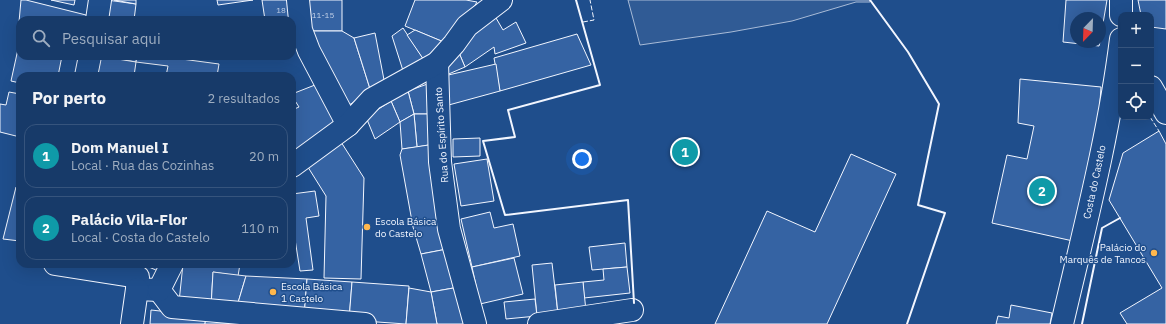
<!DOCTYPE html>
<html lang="pt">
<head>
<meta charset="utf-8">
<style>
  body { margin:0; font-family:"IBM Plex Sans",sans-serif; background:#244571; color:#f1f3f6 }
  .controls { position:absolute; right:12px; top:12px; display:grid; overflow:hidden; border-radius:8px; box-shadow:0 4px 16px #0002 }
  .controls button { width:36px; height:36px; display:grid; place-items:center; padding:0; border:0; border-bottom:1px solid #36547d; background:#173a69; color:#f1f3f6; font:20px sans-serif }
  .compass { position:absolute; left:1070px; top:12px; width:36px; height:36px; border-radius:50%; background:#173a69; box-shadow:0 4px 16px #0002; rotate:203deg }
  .you { position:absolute; left:582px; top:159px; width:14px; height:14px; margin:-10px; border:3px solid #fff; border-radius:50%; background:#1a73e8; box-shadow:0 0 0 6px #1a73e833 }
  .badge { display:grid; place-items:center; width:26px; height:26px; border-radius:50%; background:#8abfa5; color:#fff; font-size:13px; font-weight:700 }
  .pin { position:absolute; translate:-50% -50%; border:2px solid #fff; box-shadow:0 1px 4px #0006 }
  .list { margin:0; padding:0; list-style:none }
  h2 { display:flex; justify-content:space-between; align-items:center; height:52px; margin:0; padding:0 16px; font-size:17px }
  h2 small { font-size:13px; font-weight:400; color:#9eadc0 }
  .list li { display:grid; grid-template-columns:26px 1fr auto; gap:12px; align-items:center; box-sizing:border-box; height:64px; margin:0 8px 8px; padding:0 8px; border:1px solid #36547d; border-radius:12px }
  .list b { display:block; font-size:15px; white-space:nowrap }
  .list p { margin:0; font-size:13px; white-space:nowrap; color:#9eadc0 }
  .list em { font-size:13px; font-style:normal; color:#9eadc0 }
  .icon { flex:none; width:22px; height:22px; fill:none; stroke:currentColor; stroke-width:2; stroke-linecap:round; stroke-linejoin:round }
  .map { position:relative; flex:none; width:1166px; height:324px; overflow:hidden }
  .search { position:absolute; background:#173a69; box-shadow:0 4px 16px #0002; left:16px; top:16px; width:280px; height:44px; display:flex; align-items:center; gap:10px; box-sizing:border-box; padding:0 14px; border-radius:12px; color:#9eadc0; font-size:15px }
  .panel { position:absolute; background:#173a69; box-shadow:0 4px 16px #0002; left:16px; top:72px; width:280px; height:196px; border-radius:12px }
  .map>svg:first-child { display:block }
  .built { fill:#305b95; stroke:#a8bbd7 }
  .building { fill:#3563a3; stroke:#f2f6ff }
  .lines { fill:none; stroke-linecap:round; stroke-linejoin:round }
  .minor-casing { stroke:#f2f6ff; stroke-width:24 }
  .minor { stroke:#1f4e8c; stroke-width:22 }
  .fence { stroke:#f2f6ff; stroke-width:1; stroke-dasharray:5 2; stroke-linecap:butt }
  .wall { stroke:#f2f6ff; stroke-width:2 }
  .poi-dot { fill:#ffb74d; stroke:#1f4e8c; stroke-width:1.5 }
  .labels { text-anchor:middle; stroke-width:3; stroke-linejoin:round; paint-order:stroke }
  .number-label { font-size:8px; fill:#c3d1e8 }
  .street-label { font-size:10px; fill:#f2f6ff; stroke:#1f4e8c }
  .poi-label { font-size:10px; fill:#f2f6ff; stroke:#1f4e8c; text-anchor:start }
</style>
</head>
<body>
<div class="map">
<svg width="1166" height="324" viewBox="0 0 1166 324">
  <rect width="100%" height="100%" fill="#1f4e8c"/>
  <!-- built -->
  <polygon class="built" points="628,0 870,0 870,2 856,2 792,21 731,32 640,45"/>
  <!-- building -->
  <g class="building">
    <polygon points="21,0 26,0 94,17 93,20 20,20 20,45 17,44"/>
    <polygon points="51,0 75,0 74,5"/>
    <polygon points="107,0 136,4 134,20 104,20"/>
    <polygon points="114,0 136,0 136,4"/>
    <polygon points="217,0 253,0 218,5"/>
    <polygon points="262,0 296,0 292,20 265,20"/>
    <rect x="304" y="0" width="38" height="31"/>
    <polygon points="415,0 466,0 477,2 451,45 405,26"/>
    <polygon points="1066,0 1107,0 1100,41 1100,18 1076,18 1076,42 1100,42 1099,46 1063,42"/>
    <polygon points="1138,0 1166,0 1166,29 1151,27 1151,15 1141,15"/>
    <polygon points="492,11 503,30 516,22 526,43 495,54 494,47 465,67 457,48"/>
    <polygon points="403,28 426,63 405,77 392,36"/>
    <polygon points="415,30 451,45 426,63 407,35"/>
    <polygon points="304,31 342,31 354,38 371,92 349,105"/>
    <polygon points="375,33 385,85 371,92 354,38"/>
    <polygon points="577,34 591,65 500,91 494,58"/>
    <polygon points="457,48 465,67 444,76"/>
    <polygon points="18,49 20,50 20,56 62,56 58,76 20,76 20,83 11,81"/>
    <polygon points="99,56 137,56 136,62"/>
    <polygon points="99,56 136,62 134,76 96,76"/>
    <polygon points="137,56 175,56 174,58 219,64 217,76 166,76 168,66 136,62"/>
    <polygon points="496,64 500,91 445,106 444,76"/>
    <polygon points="1020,79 1101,87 1098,131 1073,241 992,223 1007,155 1027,159 1034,126 1018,123"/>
    <polygon points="433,82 438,114 414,114 408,91"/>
    <polygon points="320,83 343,123 292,158 292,110 299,107 292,96 292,94"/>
    <polygon points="408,91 414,114 400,122 391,101"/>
    <polygon points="9,92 20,94 20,137 0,132 0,104 6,105"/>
    <polygon points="391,101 400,122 375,139 366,117"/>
    <polygon points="414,114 438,114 435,144 417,147"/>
    <polygon points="414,114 417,147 402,149 400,122"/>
    <polygon points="1159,131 1166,144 1166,324 1127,324 1120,313 1162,288 1109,200 1123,153"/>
    <polygon points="480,138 480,156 453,157 453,139"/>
    <polygon points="341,142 364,178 361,279 324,278 326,196 306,164"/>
    <polygon points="435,144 447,249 421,254 413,227 400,155 402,149"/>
    <polygon points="851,154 896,174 827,324 715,324 767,211 815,232"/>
    <polygon points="487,159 494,201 461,206 454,164"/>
    <polygon points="16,187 20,187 20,241 3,239"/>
    <polygon points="315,191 319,216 306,218 313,270 300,271 292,220 292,194"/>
    <polygon points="490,212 494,228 513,224 520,256 472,267 461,219"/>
    <polygon points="625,243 627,267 592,270 589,247"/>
    <polygon points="447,249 459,287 431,292 421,254"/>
    <polygon points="514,258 523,294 480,304 472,267"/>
    <polygon points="552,263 558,314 537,316 532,265"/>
    <polygon points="142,264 161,264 158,271"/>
    <polygon points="183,264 240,264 238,276 213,272 211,307 179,302"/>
    <polygon points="627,267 630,293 584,298 583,282 604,280 603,269"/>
    <polygon points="213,272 246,276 237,306 211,307"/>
    <polygon points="246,276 307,279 304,317 237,306"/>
    <polygon points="307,279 352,282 349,320 304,317"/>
    <polygon points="352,282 409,286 406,324 349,320"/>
    <polygon points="583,282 586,311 558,314 555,285"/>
    <polygon points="459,287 464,324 437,324 431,292"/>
    <polygon points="409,288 431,292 437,324 406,324"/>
    <polygon points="535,299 537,316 506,319 504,302"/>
    <polygon points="1011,305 1052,313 1050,324 996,324 998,316 1009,318"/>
    <polygon points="151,310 206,316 205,324 150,324"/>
    <polygon points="206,316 244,324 205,324"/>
  </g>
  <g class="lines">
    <!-- minor casing -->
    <g class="minor-casing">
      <g id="minor">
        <polyline points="298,0 301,30 309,51 348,125"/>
        <polyline points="1121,15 1121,0"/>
        <polyline points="97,20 100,0"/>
        <polyline points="437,63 440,162 449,229 475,324"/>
        <polyline points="86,76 90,56"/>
        <polyline points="1151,87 1166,113"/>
        <polyline points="292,166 348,125 372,99 437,63 454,44 467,26 501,0"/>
        <polyline points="55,264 138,277 137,289 159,290"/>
        <polyline points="159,290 172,307 365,324"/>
        <polyline points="159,290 172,264"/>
        <polyline points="132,324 137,289"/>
        <polyline points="539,324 632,310"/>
        <path d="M1062,324c22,-94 47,-189 59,-285"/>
      </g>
    </g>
    <!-- minor -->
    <use href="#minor" class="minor"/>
    <!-- fence -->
    <g class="fence">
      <polyline points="583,22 594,20 590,0"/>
      <polyline points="1150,117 1159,131"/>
    </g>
    <!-- wall -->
    <g class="wall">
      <polyline points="576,0 600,85 508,110 515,137 483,141 505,215 628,200 634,303"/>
      <polyline points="870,0 908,52 939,104 918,205 945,213 907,324"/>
      <polyline points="1082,324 1102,228 1120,218"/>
    </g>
  </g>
  <!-- markers -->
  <g class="poi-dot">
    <circle cx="367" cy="227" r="4"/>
    <circle cx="1154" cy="253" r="4"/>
    <circle cx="273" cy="292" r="4"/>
  </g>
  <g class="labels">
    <!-- number labels -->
    <g class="number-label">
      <text x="281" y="13">18</text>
      <text x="323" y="18">11-15</text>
    </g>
    <!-- street labels -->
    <g class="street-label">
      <text transform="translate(441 135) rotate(-94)" y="4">Rua do Espírito Santo</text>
      <text transform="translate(1094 182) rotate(-78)" y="4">Costa do Castelo</text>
    </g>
    <!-- poi labels -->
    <g class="poi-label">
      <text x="375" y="225">Escola Básica<tspan x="375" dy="12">do Castelo</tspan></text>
      <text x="1146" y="251" text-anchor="end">Palácio do<tspan x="1146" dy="12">Marquês de Tancos</tspan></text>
      <text x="281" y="290">Escola Básica<tspan x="281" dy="12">1 Castelo</tspan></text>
    </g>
  </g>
</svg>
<div class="controls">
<button>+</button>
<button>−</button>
<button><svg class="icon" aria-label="locate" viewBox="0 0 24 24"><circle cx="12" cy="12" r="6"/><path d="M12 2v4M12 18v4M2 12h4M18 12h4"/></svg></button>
</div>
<svg class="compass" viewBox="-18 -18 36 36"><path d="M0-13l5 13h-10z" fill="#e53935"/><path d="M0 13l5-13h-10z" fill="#9eadc0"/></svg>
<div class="you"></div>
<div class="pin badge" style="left:685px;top:152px;background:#0f9aa8">1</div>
<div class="pin badge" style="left:1042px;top:191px;background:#0f9aa8">2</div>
<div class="search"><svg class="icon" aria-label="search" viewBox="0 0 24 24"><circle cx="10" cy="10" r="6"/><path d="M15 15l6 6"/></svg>Pesquisar aqui</div>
<section class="panel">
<h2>Por perto<small>2 resultados</small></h2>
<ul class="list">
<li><span class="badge" style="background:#0f9aa8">1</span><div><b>Dom Manuel I</b><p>Local · Rua das Cozinhas</p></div><em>20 m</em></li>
<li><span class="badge" style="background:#0f9aa8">2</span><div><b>Palácio Vila-Flor</b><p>Local · Costa do Castelo</p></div><em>110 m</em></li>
</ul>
</section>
</div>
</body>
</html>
